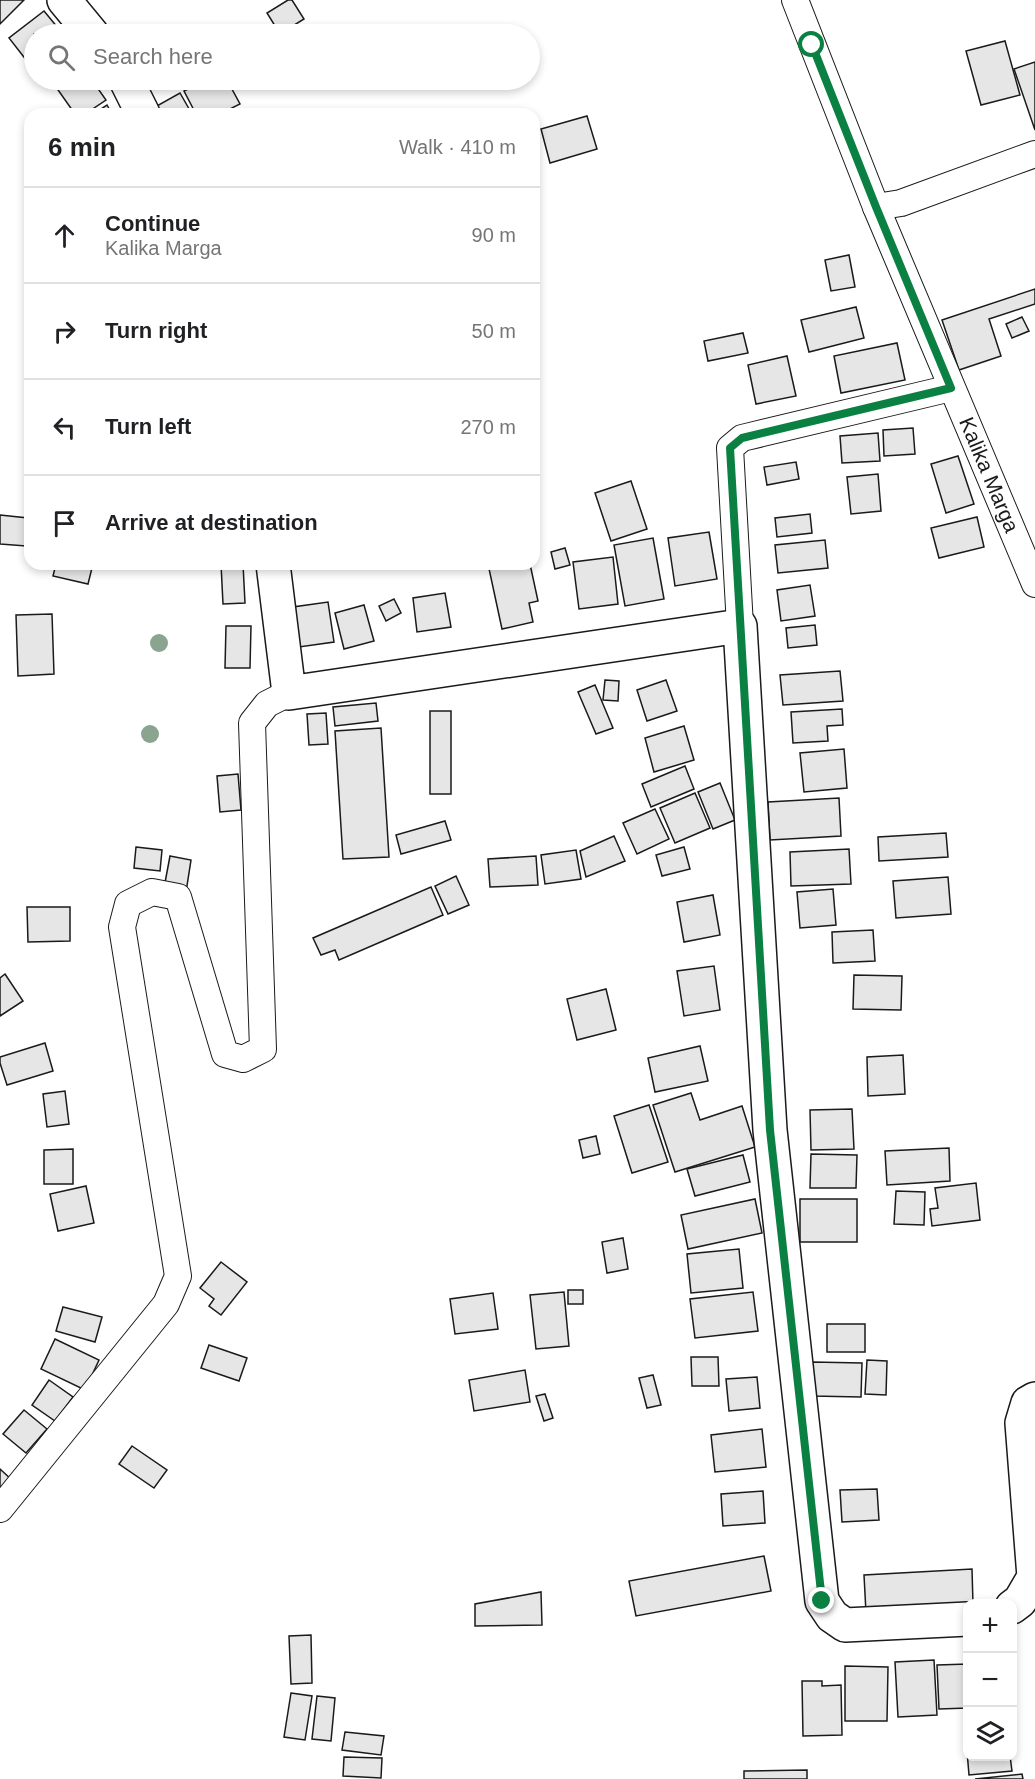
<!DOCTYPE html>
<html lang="en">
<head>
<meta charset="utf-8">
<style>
  body { margin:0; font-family:Arial,sans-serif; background:#f6f6f6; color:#202124 }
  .controls { position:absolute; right:18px; bottom:18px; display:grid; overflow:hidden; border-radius:12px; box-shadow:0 3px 9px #0003 }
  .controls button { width:54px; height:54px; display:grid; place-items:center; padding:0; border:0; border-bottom:2px solid #e0e0e0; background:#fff; color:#202124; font:30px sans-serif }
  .stop { position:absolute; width:18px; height:18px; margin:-14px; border:4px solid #0b8043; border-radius:50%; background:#fff }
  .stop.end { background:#0b8043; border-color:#fff; box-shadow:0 2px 6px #0008 }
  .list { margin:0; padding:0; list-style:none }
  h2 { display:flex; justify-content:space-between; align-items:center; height:78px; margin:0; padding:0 24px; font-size:26px }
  h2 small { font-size:20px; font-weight:400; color:#757577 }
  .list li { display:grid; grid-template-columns:39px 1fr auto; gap:18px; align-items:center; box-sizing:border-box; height:96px; padding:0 24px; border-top:2px solid #e0e0e0 }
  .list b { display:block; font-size:22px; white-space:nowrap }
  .list p { margin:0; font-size:20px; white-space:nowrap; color:#757577 }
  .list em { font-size:20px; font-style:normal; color:#757577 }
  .icon { flex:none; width:33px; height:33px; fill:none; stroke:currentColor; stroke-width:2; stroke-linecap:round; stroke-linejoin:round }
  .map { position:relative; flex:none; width:1035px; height:1779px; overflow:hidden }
  .search { position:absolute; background:#fff; box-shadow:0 3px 9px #0003; left:24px; top:24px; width:516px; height:66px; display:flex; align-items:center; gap:15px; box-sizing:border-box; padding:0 21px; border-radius:33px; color:#757577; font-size:22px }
  .panel { position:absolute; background:#fff; box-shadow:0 3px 9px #0003; left:24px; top:108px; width:516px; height:462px; border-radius:18px }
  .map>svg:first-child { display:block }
  .building { fill:#e6e6e6; stroke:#1a1a1a; stroke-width:1.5 }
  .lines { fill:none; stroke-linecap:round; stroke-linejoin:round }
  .street-casing { stroke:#1a1a1a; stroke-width:28 }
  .secondary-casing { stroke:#1a1a1a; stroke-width:36 }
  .street { stroke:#fff; stroke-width:26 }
  .secondary { stroke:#fff; stroke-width:33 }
  .tree { fill:#8aa48f }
  .route { stroke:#0b8043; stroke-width:8 }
  .labels { text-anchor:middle; stroke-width:4.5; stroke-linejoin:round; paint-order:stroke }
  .street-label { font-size:21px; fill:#1a1a1a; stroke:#fff }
</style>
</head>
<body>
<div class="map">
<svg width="1035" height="1779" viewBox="0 0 1035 1779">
  <rect width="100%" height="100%" fill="#fff"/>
  <!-- building -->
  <g class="building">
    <polygon points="0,0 24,0 0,24"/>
    <polygon points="288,0 292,0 304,19 280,34 267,13"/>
    <polygon points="44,11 63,34 34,34 34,70 9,38"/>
    <polygon points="1005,41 1020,95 981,105 966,51"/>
    <polygon points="1035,62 1035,130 1014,69"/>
    <polygon points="51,80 92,80 106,100 85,114 75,114"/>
    <polygon points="206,80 227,80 240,104 220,114 196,114 184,91"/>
    <polygon points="333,80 373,80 374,82 358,89 355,81 337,88"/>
    <polygon points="180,93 192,114 159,114 155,107"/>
    <polygon points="107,105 112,114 93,114"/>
    <polygon points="587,116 597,149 550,163 541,129"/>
    <polygon points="849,255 855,287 831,291 825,260"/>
    <polygon points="1035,289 1035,304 989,319 1001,356 959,370 942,320"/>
    <polygon points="856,307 864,338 809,352 801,320"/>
    <polygon points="1022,317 1029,331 1012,338 1006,324"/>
    <polygon points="743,333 748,353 708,361 704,341"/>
    <polygon points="897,343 905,380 841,393 834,356"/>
    <polygon points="787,356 796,396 756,404 748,365"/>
    <polygon points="913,428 915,454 884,456 883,430"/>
    <polygon points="878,433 880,461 842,463 840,436"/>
    <polygon points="958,456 974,504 946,513 931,464"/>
    <polygon points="796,462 799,479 767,485 764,467"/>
    <polygon points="878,474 881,511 851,514 847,477"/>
    <polygon points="631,481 647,529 611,541 595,493"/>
    <polygon points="810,514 812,533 777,537 775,518"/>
    <polygon points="0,515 28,518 26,546 0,544"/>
    <polygon points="977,517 984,547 939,558 931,528"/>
    <polygon points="709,532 717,579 675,586 668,538"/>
    <polygon points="653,538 664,599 625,606 614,545"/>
    <polygon points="825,540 828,568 778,573 775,545"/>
    <polygon points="565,548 570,565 555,569 551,552"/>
    <polygon points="613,557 618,604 579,609 573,562"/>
    <polygon points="56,564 93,564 88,584 53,576"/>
    <polygon points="221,564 243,564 245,603 223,604"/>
    <polygon points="488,564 530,564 538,601 529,603 533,622 502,629"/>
    <polygon points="810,585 815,616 781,621 777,590"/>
    <polygon points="445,593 451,627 417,632 413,598"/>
    <polygon points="394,599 401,613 386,621 379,606"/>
    <polygon points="328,602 334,642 299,647 293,607"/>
    <polygon points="364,605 374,641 344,649 335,613"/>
    <polygon points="52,614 54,674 18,676 16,615"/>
    <polygon points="815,625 817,645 788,648 786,628"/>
    <polygon points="226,626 251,626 250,668 225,668"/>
    <polygon points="840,671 843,701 783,705 780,675"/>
    <polygon points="605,680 619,681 618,701 603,700"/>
    <polygon points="666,680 677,711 647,721 637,690"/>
    <polygon points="595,685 613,728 596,734 578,692"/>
    <polygon points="376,703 378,721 335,726 333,707"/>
    <polygon points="842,709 843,725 827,726 828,741 793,743 791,712"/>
    <rect x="430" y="711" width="21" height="83"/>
    <polygon points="326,713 328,744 309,745 307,714"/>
    <polygon points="684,726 694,760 654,772 645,738"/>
    <polygon points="381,728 389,857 343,859 335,731"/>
    <polygon points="844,749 847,788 804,792 800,753"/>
    <polygon points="685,766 694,789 651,807 642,784"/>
    <polygon points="238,774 241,810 220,812 217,776"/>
    <polygon points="720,783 735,820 713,829 698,792"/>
    <polygon points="695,793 710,828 675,843 660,808"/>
    <polygon points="839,798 841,836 770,840 768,802"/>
    <polygon points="655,809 669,839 637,854 623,823"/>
    <polygon points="445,821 451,840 401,854 396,835"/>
    <polygon points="946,833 948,857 879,861 878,837"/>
    <polygon points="614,836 625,861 586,877 580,851"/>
    <polygon points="136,847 162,850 160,871 134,868"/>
    <polygon points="684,847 690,869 662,876 656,855"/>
    <polygon points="849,849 851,884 791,886 790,852"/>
    <polygon points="576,850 581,879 545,884 541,855"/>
    <polygon points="170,856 191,860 186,892 164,888"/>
    <polygon points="536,856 538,885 490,887 488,859"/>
    <polygon points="456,876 469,905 448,914 435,886"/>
    <polygon points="948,877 951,914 896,918 893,881"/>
    <polygon points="431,887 443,915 339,960 335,950 321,955 313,938"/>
    <polygon points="833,889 836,925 800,928 797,892"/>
    <polygon points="713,895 720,935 684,942 677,902"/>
    <polygon points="27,907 70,907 70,941 28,942"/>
    <polygon points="873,930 875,961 833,963 832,932"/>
    <polygon points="714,966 720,1010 684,1016 677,971"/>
    <polygon points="5,974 23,1001 0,1016 0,978"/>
    <polygon points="854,975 902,976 901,1010 853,1009"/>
    <polygon points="606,989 616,1030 577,1040 567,999"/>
    <polygon points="45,1043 53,1071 7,1085 0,1063 0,1057"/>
    <polygon points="700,1046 708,1081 655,1092 648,1058"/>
    <polygon points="903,1055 905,1094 868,1096 867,1057"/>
    <polygon points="65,1091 69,1124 47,1127 43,1094"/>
    <polygon points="691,1093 700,1120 742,1106 755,1147 675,1172 653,1105"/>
    <polygon points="649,1105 668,1162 632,1173 614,1116"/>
    <polygon points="852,1109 854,1149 811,1150 810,1110"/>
    <polygon points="596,1136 600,1154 583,1158 579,1140"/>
    <polygon points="949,1148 950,1181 887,1185 885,1151"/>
    <polygon points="73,1149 73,1184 44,1184 44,1150"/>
    <polygon points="811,1154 857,1155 856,1188 810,1188"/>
    <polygon points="743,1155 750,1182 695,1196 687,1169"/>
    <polygon points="976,1183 980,1220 932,1226 930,1209 938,1208 935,1188"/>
    <polygon points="86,1186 94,1223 58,1231 50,1194"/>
    <polygon points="896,1191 925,1192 924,1225 894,1224"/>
    <polygon points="755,1199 762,1233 688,1249 681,1215"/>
    <rect x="800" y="1199" width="57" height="43"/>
    <polygon points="623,1238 628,1269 607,1273 602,1242"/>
    <polygon points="739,1249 743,1288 691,1293 687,1254"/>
    <polygon points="221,1262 247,1282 221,1315 209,1306 214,1299 200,1288"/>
    <rect x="568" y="1290" width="15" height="14"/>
    <polygon points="564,1292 569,1346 536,1349 530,1295"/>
    <polygon points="753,1292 758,1331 695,1338 690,1299"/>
    <polygon points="493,1293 498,1329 455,1334 450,1299"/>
    <polygon points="63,1307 102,1317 95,1342 56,1331"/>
    <rect x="827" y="1324" width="38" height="28"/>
    <polygon points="55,1339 99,1360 85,1390 41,1369"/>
    <polygon points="209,1345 247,1358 239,1381 201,1368"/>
    <polygon points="691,1357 718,1357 719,1386 692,1386"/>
    <polygon points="867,1360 887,1361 886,1395 865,1394"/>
    <polygon points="812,1362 862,1363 861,1397 812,1396"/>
    <polygon points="525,1370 530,1402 474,1411 469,1380"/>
    <polygon points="653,1375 661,1405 647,1408 639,1378"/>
    <polygon points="757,1377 760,1408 729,1411 726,1379"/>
    <polygon points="49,1380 73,1397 55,1421 32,1405"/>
    <polygon points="545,1394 553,1418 544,1421 536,1396"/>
    <polygon points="24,1410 47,1429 26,1453 3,1434"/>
    <polygon points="762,1429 766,1467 715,1472 711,1435"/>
    <polygon points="132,1446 167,1470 154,1488 119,1464"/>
    <polygon points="0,1469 12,1480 0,1493"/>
    <polygon points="877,1489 879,1520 842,1522 840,1490"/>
    <polygon points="763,1491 765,1523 723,1526 721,1494"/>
    <polygon points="764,1556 771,1591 636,1616 629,1581"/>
    <polygon points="972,1569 973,1604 866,1613 864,1575"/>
    <polygon points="541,1592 542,1625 475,1626 475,1604"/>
    <polygon points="311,1635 312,1683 291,1684 289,1636"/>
    <polygon points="934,1660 937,1715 898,1717 895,1662"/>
    <polygon points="968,1664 968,1708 939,1709 937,1665"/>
    <polygon points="845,1666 888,1667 887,1721 845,1721"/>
    <polygon points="802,1681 822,1681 822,1686 841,1685 842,1735 803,1736"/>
    <polygon points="291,1693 312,1696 305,1740 284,1737"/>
    <polygon points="317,1696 335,1698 331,1741 312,1739"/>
    <polygon points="345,1732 384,1736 381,1755 342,1750"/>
    <polygon points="967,1751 968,1756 1010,1756 1012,1771 969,1775"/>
    <polygon points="344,1757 382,1758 381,1778 343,1776"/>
    <polygon points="807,1770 807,1779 744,1779 744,1771"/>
    <polygon points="1022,1774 1023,1779 975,1779"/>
  </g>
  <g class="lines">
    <!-- street casing -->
    <g class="street-casing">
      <g id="street">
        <path id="s1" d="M795,0l81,207 159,377"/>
        <polyline points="876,207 901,203 1035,154"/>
        <polyline points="740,626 730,448 742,438 951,388"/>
        <polyline points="0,1509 166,1304 178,1276 122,927 128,904 152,892 178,897 225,1054 243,1059 263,1049 252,723 267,704 289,693"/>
      </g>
    </g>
    <!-- secondary casing -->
    <g class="secondary-casing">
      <g id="secondary">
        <polyline points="64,0 92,34"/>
        <polyline points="126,80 143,114"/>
        <polyline points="273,564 289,693 740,626 770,1130 822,1601 832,1616 845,1625 968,1619"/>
        <polyline points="1012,1607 1020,1601 1034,1577 1022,1423 1028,1403 1035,1399"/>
      </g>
    </g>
    <!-- street -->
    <use href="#street" class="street"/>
    <!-- secondary -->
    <use href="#secondary" class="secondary"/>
  </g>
  <!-- trees -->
  <g class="tree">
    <circle cx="159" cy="643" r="9"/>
    <circle cx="150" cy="734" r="9"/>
  </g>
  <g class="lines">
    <!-- route -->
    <polyline class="route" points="812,45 876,207 951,388 742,438 730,448 770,1130 822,1601"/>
  </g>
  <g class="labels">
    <!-- street labels -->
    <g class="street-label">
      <text dy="7" stroke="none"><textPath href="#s1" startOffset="513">Kalika Marga</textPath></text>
    </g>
  </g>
</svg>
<div class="controls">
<button>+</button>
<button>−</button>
<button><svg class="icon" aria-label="layers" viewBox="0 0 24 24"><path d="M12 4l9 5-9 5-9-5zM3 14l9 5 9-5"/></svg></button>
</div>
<div class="stop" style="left:812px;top:45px"></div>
<div class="stop end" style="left:822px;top:1601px"></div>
<div class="search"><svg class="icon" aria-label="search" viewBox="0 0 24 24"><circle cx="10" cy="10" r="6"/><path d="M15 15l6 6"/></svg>Search here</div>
<section class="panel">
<h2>6 min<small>Walk · 410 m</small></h2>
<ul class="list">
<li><svg class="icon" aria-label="ahead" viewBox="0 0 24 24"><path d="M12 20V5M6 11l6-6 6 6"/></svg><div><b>Continue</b><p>Kalika Marga</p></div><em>90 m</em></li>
<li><svg class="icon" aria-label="right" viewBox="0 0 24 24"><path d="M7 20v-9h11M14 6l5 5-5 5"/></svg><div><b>Turn right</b></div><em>50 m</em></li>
<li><svg class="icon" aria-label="left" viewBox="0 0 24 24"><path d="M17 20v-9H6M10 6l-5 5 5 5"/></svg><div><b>Turn left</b></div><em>270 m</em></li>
<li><svg class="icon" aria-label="arrive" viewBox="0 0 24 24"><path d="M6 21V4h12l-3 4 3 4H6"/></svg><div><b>Arrive at destination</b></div></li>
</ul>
</section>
</div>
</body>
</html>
